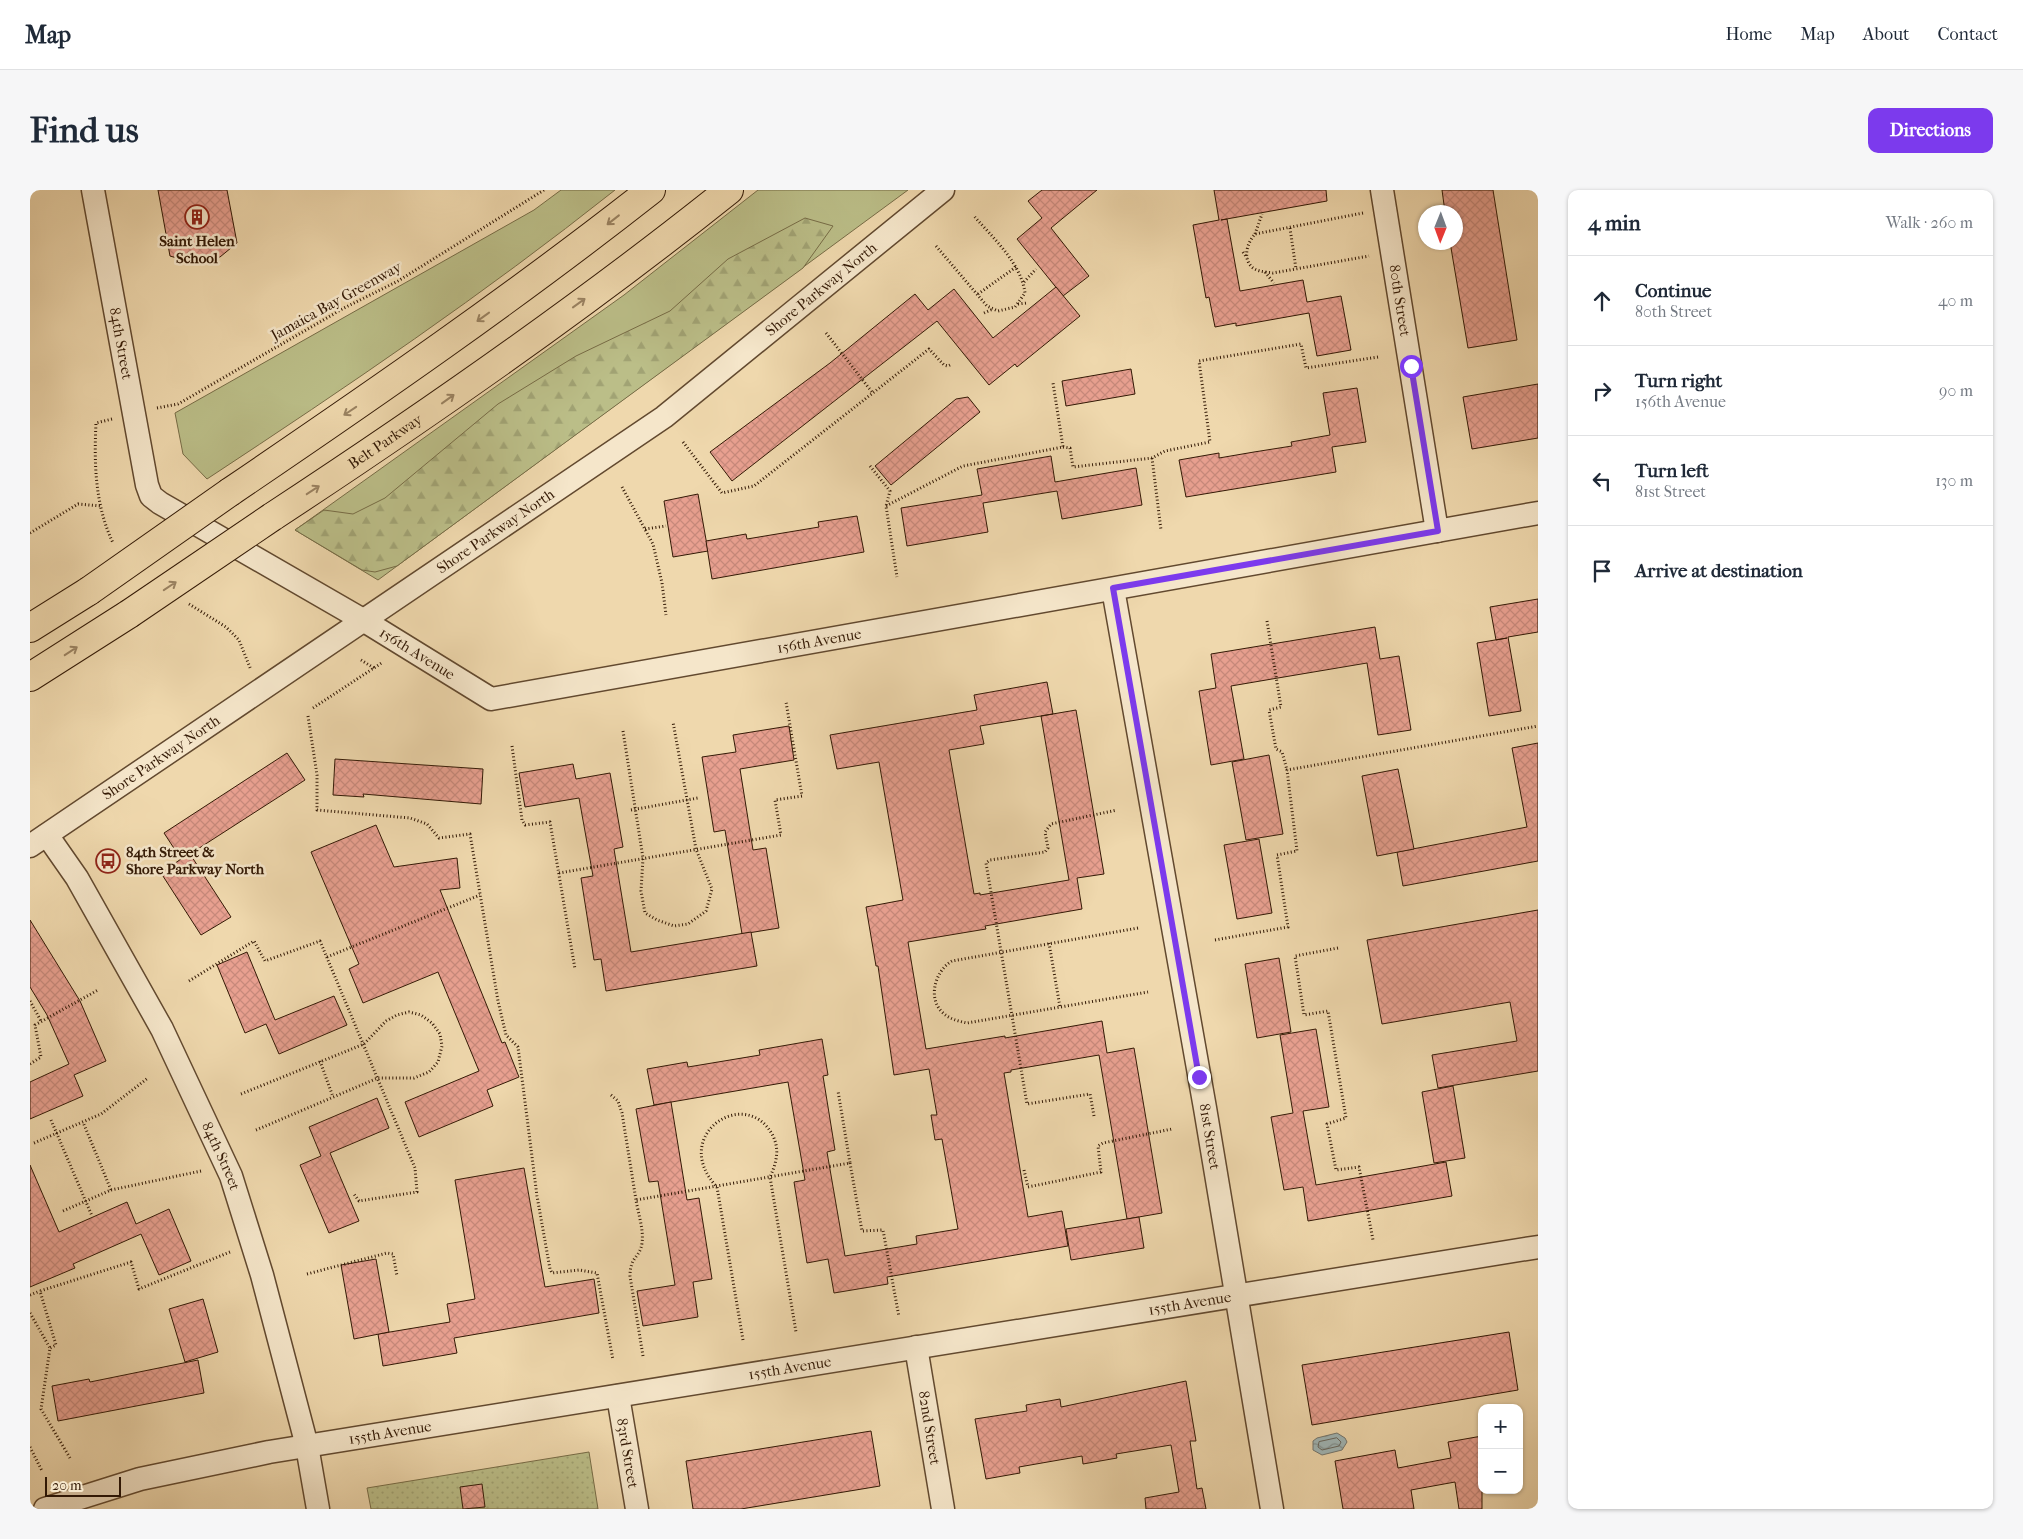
<!DOCTYPE html>
<html lang="en">
<head>
<meta charset="utf-8">
<style>
  body { margin:0; font-family:"IM FELL French Canon",serif; background:#f6f6f7; color:#1f2937 }
  .controls { position:absolute; right:15px; bottom:15px; display:grid; overflow:hidden; border-radius:10px; box-shadow:0 1px 4px #0004 }
  .controls button { width:45px; height:45px; display:grid; place-items:center; padding:0; border:0; border-bottom:1px solid #e0e1e3; background:#fff; color:#1f2937; font:25px sans-serif }
  .compass { position:absolute; left:1388px; top:15px; width:45px; height:45px; border-radius:50%; background:#fff; box-shadow:0 1px 4px #0004; rotate:181deg }
  .scale { position:absolute; left:15px; bottom:12px; width:76px; box-sizing:border-box; padding-left:5px; border:2px solid #331905; border-top:0; font-size:14px; line-height:18px; white-space:nowrap; color:#331905; -webkit-text-stroke:4px #f5e6ca; paint-order:stroke }
  .stop { position:absolute; width:15px; height:15px; margin:-11px; border:4px solid #7c3aed; border-radius:50%; background:#fff }
  .stop.end { background:#7c3aed; border-color:#fff; box-shadow:0 1px 5px #0008 }
  .list { margin:0; padding:0; list-style:none }
  h2 { display:flex; justify-content:space-between; align-items:center; height:65px; margin:0; padding:0 20px; font-size:21px }
  h2 small { font-size:16px; font-weight:400; color:#747a83 }
  .list li { display:grid; grid-template-columns:32px 1fr auto; gap:15px; align-items:center; box-sizing:border-box; height:90px; padding:0 20px; border-top:1px solid #e0e1e3 }
  .list b { display:block; font-size:19px; white-space:nowrap }
  .list p { margin:0; font-size:16px; white-space:nowrap; color:#747a83 }
  .list em { font-size:16px; font-style:normal; color:#747a83 }
  .icon { flex:none; width:28px; height:28px; fill:none; stroke:currentColor; stroke-width:2; stroke-linecap:round; stroke-linejoin:round }
  .map { position:relative; flex:none; width:1508px; height:1319px; overflow:hidden; border-radius:10px }
  header { display:flex; align-items:center; gap:30px; box-sizing:border-box; height:70px; padding:0 25px; background:#fff; border-bottom:1px solid #e0e1e3 }
  header strong { font-size:24px }
  nav { display:flex; gap:28px; margin-inline-start:auto; font-size:18px }
  .intro { display:flex; align-items:center; justify-content:space-between; box-sizing:border-box; height:120px; padding:0 30px }
  h1 { margin:0; font-size:35px }
  .button { padding:12px 22px; border-radius:10px; background:#7c3aed; color:#fff; font-size:18px; font-weight:700 }
  main { display:flex; gap:30px; padding:0 30px }
  aside { flex:1; background:#fff; border-radius:10px; box-shadow:0 1px 4px #0004 }
  .map>svg:first-child { display:block }
  .grass { fill:#bbbe88; stroke:#776c46 }
  .forest { fill:url(#forest-firs); stroke:#776c46 }
  .park { fill:url(#park-dots); stroke:#776c46 }
  .water { fill:url(#water-waves); stroke:#74776f }
  .lines { fill:none; stroke-linecap:round; stroke-linejoin:round }
  .shore { stroke:#6a685e; stroke-width:1 }
  .building { fill:url(#building-cross-hatch); stroke:#331905 }
  .minor-casing { stroke:#62492f; stroke-width:25 }
  .motorway-casing { stroke:#331905; stroke-width:30 }
  .path { stroke:#331905; stroke-width:3; stroke-dasharray:1 2.5; stroke-linecap:butt }
  .minor { stroke:#f5e6ca; stroke-width:22 }
  .motorway { stroke:#efd8ad; stroke-width:28 }
  .motorway-bridge-casing { stroke:#331905; stroke-width:30; stroke-linecap:butt }
  .motorway-bridge { stroke:#efd8ad; stroke-width:28 }
  .oneway { stroke:#9a8261 }
  .route { stroke:#7c3aed; stroke-width:6 }
  .labels { text-anchor:middle; stroke-width:5; stroke-linejoin:round; paint-order:stroke }
  .poi-label { font-size:15px; font-weight:bold; fill:#331905; stroke:#f5e6ca }
  .street-label { font-size:15px; fill:#331905; stroke:#f5e6ca }
</style>
</head>
<body>
<header>
<strong>Map</strong>
<nav><a>Home</a><a>Map</a><a>About</a><a>Contact</a></nav>
</header>
<div class="intro"><h1>Find us</h1><a class="button">Directions</a></div>
<main>
<div class="map">
<svg width="1508" height="1319" viewBox="0 0 1508 1319">
  <defs>
    <pattern id="forest-firs" width="22" height="20" patternUnits="userSpaceOnUse" patternTransform="scale(1.25)"><rect width="22" height="20" fill="#bbbe88"/><path d="M5 1l3.5 6h-7zM16 11l3.5 6h-7z" fill="#a1a374"/></pattern>
    <pattern id="park-dots" width="8" height="8" patternUnits="userSpaceOnUse" patternTransform="scale(1.25)"><rect width="8" height="8" fill="#bbbe88"/><path d="M2 2h.1M6 6h.1" fill="none" stroke="#a1a374" stroke-width="1.8" stroke-linecap="round"/></pattern>
    <pattern id="water-waves" width="16" height="10" patternUnits="userSpaceOnUse" patternTransform="scale(1.25)"><rect width="16" height="10" fill="#a0b6b6"/><path d="M0 5q4-4 8 0t8 0" fill="none" stroke="#839392"/></pattern>
    <pattern id="building-cross-hatch" width="8" height="8" patternUnits="userSpaceOnUse" patternTransform="scale(1.25)"><rect width="8" height="8" fill="#e8a090"/><path d="M0 0l8 8M0 8l8-8" fill="none" stroke="#c7897b"/></pattern>
  </defs>
  <rect width="100%" height="100%" fill="#efd8ad"/>
  <filter id="stains"><feTurbulence type="fractalNoise" baseFrequency=".004" numOctaves="4"/><feColorMatrix values="0 0 0 0 .2 0 0 0 0 .09 0 0 0 0 .02 0 0 0 .5 -.17"/></filter>
  <radialGradient id="worn" r=".72"><stop offset=".6" stop-color="#630" stop-opacity="0"/><stop offset="1" stop-color="#630" stop-opacity=".3"/></radialGradient>
  <!-- grass -->
  <g class="grass">
    <path d="M531,0h54c-131,104 -268,197 -408,289l-24,-25 -8,-41 359,-203z"/>
    <polygon points="728,0 878,0 348,390 265,340 594,105"/>
  </g>
  <!-- forest -->
  <polygon class="forest" points="775,28 803,36 773,78 367,376 345,382 332,380 265,340 294,320 323,324 355,308 468,214 546,166 640,121 698,69"/>
  <!-- park -->
  <polygon class="park" points="559,1262 568,1319 341,1319 337,1298"/>
  <!-- water -->
  <polygon class="water" points="1307,1243 1315,1248 1317,1252 1312,1260 1292,1265 1283,1260 1283,1251 1287,1248"/>
  <g class="lines">
    <!-- shore -->
    <polygon class="shore" points="1307,1248 1311,1252 1309,1256 1292,1260 1288,1257 1289,1252"/>
  </g>
  <!-- building -->
  <g class="building">
    <polygon points="128,0 197,0 207,53 190,67 160,72 140,66"/>
    <polygon points="1012,0 1067,0 1021,38 1059,86 1033,106 987,49 1012,28 998,11"/>
    <polygon points="1184,0 1296,0 1297,11 1191,30 1197,29 1210,101 1273,90 1277,112 1311,106 1321,160 1287,166 1279,123 1206,136 1206,133 1185,137 1179,107 1176,108 1163,35 1189,30"/>
    <polygon points="1412,0 1463,0 1487,150 1438,158 1420,52 1426,52 1426,22 1415,22"/>
    <polygon points="1026,97 1050,126 987,177 985,174 959,195 907,131 702,291 680,262 800,173 885,104 898,120 924,99 963,148"/>
    <polygon points="1101,179 1105,204 1036,216 1032,191"/>
    <polygon points="1508,194 1508,248 1442,259 1433,207"/>
    <polygon points="1327,198 1336,252 1302,257 1306,282 1156,307 1149,270 1189,263 1189,268 1224,262 1262,256 1261,252 1300,245 1293,203"/>
    <polygon points="938,207 950,222 861,295 845,276 926,209"/>
    <polygon points="1021,266 1025,292 1106,278 1112,315 1032,329 1027,301 953,313 958,342 877,356 871,318 952,305 947,279"/>
    <polygon points="668,304 678,361 643,367 634,311"/>
    <polygon points="827,326 834,362 682,389 676,351 716,344 717,349 789,337 788,332"/>
    <polygon points="1508,409 1508,442 1478,447 1491,521 1459,526 1447,453 1477,448 1466,450 1460,417"/>
    <polygon points="1345,437 1350,469 1369,466 1381,540 1348,545 1337,473 1242,489 1201,496 1214,569 1181,575 1169,501 1186,498 1181,464"/>
    <polygon points="1017,492 1023,524 950,536 954,554 919,560 944,704 950,703 950,705 1039,690 1011,526 1046,520 1074,684 1047,688 1052,719 955,736 956,739 878,752 896,859 975,846 975,848 1072,831 1077,863 1104,858 1132,1023 1097,1029 1069,865 981,880 981,882 974,883 998,1027 1032,1021 1038,1056 857,1087 858,1094 804,1103 798,1069 777,1073 764,992 775,990 758,892 624,915 617,879 657,872 658,877 730,865 729,860 792,849 798,885 793,886 805,960 797,962 815,1066 887,1054 886,1046 928,1039 912,949 905,950 901,925 907,925 899,879 864,885 848,776 846,776 836,717 873,710 849,572 807,579 800,545 947,520 944,505"/>
    <polygon points="759,536 764,570 710,579 723,660 736,658 749,738 712,744 695,640 684,642 672,567 706,562 703,545"/>
    <polygon points="1508,553 1508,671 1373,696 1367,662 1497,637 1482,558"/>
    <polygon points="257,563 275,590 160,664 201,727 171,745 131,683 151,669 134,643"/>
    <polygon points="1239,565 1253,644 1216,650 1202,572"/>
    <polygon points="305,569 453,579 451,614 333,604 334,607 303,605"/>
    <polygon points="543,574 546,589 580,583 593,657 584,659 601,762 721,742 727,776 576,801 571,769 564,770 551,688 563,686 549,608 495,617 489,583"/>
    <polygon points="1368,579 1384,659 1347,666 1332,586"/>
    <polygon points="346,635 364,677 427,668 430,698 410,700 472,853 475,852 489,887 457,900 463,916 389,947 375,912 449,881 408,782 333,813 319,779 329,774 281,662"/>
    <polygon points="1229,649 1242,723 1207,729 1194,655"/>
    <polygon points="1508,720 1508,881 1408,898 1402,865 1487,851 1480,812 1352,834 1337,750"/>
    <polygon points="0,730 50,811 76,871 44,885 53,906 0,929 0,892 39,874 17,825 0,797"/>
    <polygon points="217,762 245,830 304,806 317,835 249,864 236,834 215,843 187,775"/>
    <polygon points="1249,768 1261,842 1227,848 1215,774"/>
    <polygon points="1286,839 1299,917 1273,921 1286,995 1416,972 1422,1006 1278,1031 1273,997 1254,1000 1241,927 1263,923 1250,845"/>
    <polygon points="1423,896 1435,968 1404,973 1392,902"/>
    <polygon points="347,908 359,938 300,963 329,1031 299,1043 270,975 291,966 279,937"/>
    <polygon points="641,912 657,1010 669,1008 682,1089 663,1092 668,1127 613,1136 607,1101 645,1095 628,991 619,992 606,919"/>
    <polygon points="0,975 29,1042 97,1012 106,1034 139,1019 161,1071 129,1085 111,1044 43,1074 45,1078 0,1097"/>
    <polygon points="494,978 515,1097 564,1089 569,1123 424,1148 427,1163 353,1176 348,1144 420,1132 417,1114 445,1109 425,990"/>
    <polygon points="1109,1027 1114,1058 1041,1070 1036,1039"/>
    <polygon points="346,1069 359,1142 324,1149 311,1075"/>
    <polygon points="173,1109 188,1162 155,1172 139,1119"/>
    <polygon points="1479,1142 1488,1200 1282,1235 1272,1175"/>
    <polygon points="168,1170 174,1203 28,1231 22,1196 59,1189 60,1192"/>
    <polygon points="1156,1191 1166,1251 1160,1251 1167,1299 1172,1298 1176,1319 1116,1319 1115,1308 1149,1302 1141,1255 1086,1264 1087,1268 1053,1274 1052,1266 989,1277 990,1283 956,1289 945,1229 997,1221 996,1215 1030,1209 1031,1217"/>
    <polygon points="841,1241 850,1296 711,1319 663,1319 656,1271"/>
    <polygon points="1452,1246 1452,1319 1429,1319 1425,1292 1381,1300 1384,1319 1313,1319 1305,1271 1365,1260 1368,1278 1421,1268 1418,1252"/>
    <polygon points="452,1294 455,1317 433,1319 430,1297"/>
  </g>
  <g class="lines">
    <!-- minor casing -->
    <g class="minor-casing">
      <g id="minor">
        <path id="s1" d="M63,0l54,295 4,11 9,7 203,117 128,79 1047,-186"/>
        <path id="s2" d="M1352,0l55,341"/>
        <path id="s3" d="M1083,399l92,519 67,401"/>
        <path id="s4" d="M17,645l30,43 85,151 69,147 31,99 45,171 11,63"/>
        <path id="s5" d="M0,656l634,-429 279,-227"/>
        <path id="s6" d="M886,1157l27,162"/>
        <path id="s7" d="M588,1206l19,113"/>
        <path id="s8" d="M15,1319l95,-30 129,-27 1269,-205"/>
      </g>
    </g>
    <!-- motorway casing -->
    <g class="motorway-casing">
      <g id="motorway">
        <path d="M200,302c143,-97 285,-195 421,-302"/>
        <path id="s9" d="M242,327c157,-103 311,-210 457,-327"/>
        <polyline points="0,438 59,401"/>
        <polyline points="0,487 99,424"/>
      </g>
    </g>
    <!-- path -->
    <g class="path">
      <path d="M1333,23l-108,21c-8,9 -13,25 -2,34 6,4 14,4 20,5l96,-17"/>
      <polyline points="1260,38 1266,79"/>
      <polyline points="1225,44 1232,24"/>
      <path d="M906,56l51,60 11,5 17,-4 10,-14c-4,-30 -32,-55 -51,-77"/>
      <polyline points="1213,62 1217,68"/>
      <polyline points="1235,82 1244,93"/>
      <polyline points="994,92 1006,79"/>
      <polyline points="948,104 986,77"/>
      <polyline points="988,114 997,113"/>
      <polyline points="954,123 963,119"/>
      <polyline points="796,143 842,202"/>
      <polyline points="127,218 148,214 314,118 368,91 514,0"/>
      <path d="M82,229l-16,4c-2,41 -1,82 17,120"/>
      <polyline points="653,252 692,303 724,296 899,159 914,175 918,176 922,174"/>
      <polyline points="1033,257 1040,258 1043,277 1122,268 1135,261 1180,252 1169,171 1271,154 1276,178 1348,167"/>
      <polyline points="1122,268 1131,340"/>
      <polyline points="840,276 860,301 856,316 867,387"/>
      <polyline points="592,297 623,354 632,393 636,425"/>
      <polyline points="856,316 933,276 1033,257 1023,193"/>
      <polyline points="615,339 636,336"/>
      <polyline points="0,343 48,314 71,316"/>
      <polyline points="159,414 196,437 209,450 221,480"/>
      <polyline points="1237,431 1251,517 1239,520 1246,559 1252,562 1257,580"/>
      <polyline points="331,470 344,478"/>
      <polyline points="283,518 353,472"/>
      <polyline points="278,526 287,585 287,620 380,628 397,634 409,648 440,644 468,811 476,845 488,857 507,1006 520,1079 522,1083 549,1080 567,1083 583,1170"/>
      <polyline points="593,541 613,668 611,701 615,723 627,730 644,736 658,734 676,721 682,699 666,659 643,532"/>
      <polyline points="482,556 492,630 495,635 520,632 545,779"/>
      <polyline points="601,620 668,608"/>
      <polyline points="529,683 751,645 745,610 772,606 756,512"/>
      <path d="M1108,738l-186,33c-16,9 -25,36 -10,51 7,7 16,9 25,11l181,-31"/>
      <polyline points="1185,750 1258,737 1247,665 1267,661 1257,580 1508,536"/>
      <polyline points="1019,753 1030,817"/>
      <polyline points="1308,758 1265,766 1274,825 1298,821 1316,928 1297,934 1306,980 1329,977 1343,1050"/>
      <polyline points="297,767 450,705"/>
      <polyline points="159,791 224,751 235,771 290,751 385,978 387,1002 329,1011 324,1004"/>
      <polyline points="0,811 11,831"/>
      <polyline points="290,871 303,907"/>
      <polyline points="0,874 11,867 5,835 68,800"/>
      <polyline points="211,904 334,854 356,831 367,825 379,822 391,825 402,833 410,844 412,856 408,872 399,882 384,888 348,888 226,940"/>
      <polyline points="581,905 588,911 592,923 606,1010"/>
      <polyline points="1064,926 1060,904 997,914 956,673 960,670 1015,662 1018,658 1015,642 1021,634 1087,620"/>
      <polyline points="21,930 62,1026"/>
      <polyline points="4,953 71,924 118,888"/>
      <polyline points="820,973 832,1041 853,1040 869,1127"/>
      <polyline points="994,980 998,997 1071,982 1068,956 1073,953 1142,939"/>
      <polyline points="81,1000 171,981"/>
      <polyline points="33,1021 81,1000 53,932"/>
      <polyline points="277,1084 357,1063 363,1064 367,1086"/>
      <polyline points="0,1105 10,1101"/>
      <polyline points="0,1123 20,1158"/>
      <path d="M713,1150l-26,-153c-49,-52 30,-103 56,-51 7,14 3,28 -3,41l26,155"/>
      <path d="M613,1166l-13,-80c0,-20 10,-18 12,-33 2,-13 -4,-30 -6,-43l214,-37 -12,-72"/>
      <polyline points="0,1257 12,1281"/>
      <polyline points="40,1268 11,1219 20,1158 26,1155 10,1101 101,1072 109,1099 200,1062"/>
    </g>
    <!-- minor -->
    <use href="#minor" class="minor"/>
    <!-- motorway -->
    <use href="#motorway" class="motorway"/>
    <!-- motorway-bridge casing -->
    <g class="motorway-bridge-casing">
      <g id="motorway-bridge">
        <polyline points="59,401 200,302"/>
        <polyline points="99,424 242,327"/>
      </g>
    </g>
    <!-- motorway-bridge -->
    <use href="#motorway-bridge" class="motorway-bridge"/>
  </g>
  <!-- one-way arrows -->
  <defs><path id="oneway-shaft" d="M-6 0H5M1.5-3L5.5 0L1.5 3" fill="none" stroke-width="1.6" stroke-linecap="round" stroke-linejoin="round" transform="scale(1.25)"/></defs>
  <g class="oneway">
    <use href="#oneway-shaft" transform="translate(583 30) rotate(142)"/>
    <use href="#oneway-shaft" transform="translate(549 113) rotate(-36)"/>
    <use href="#oneway-shaft" transform="translate(453 127) rotate(144)"/>
    <use href="#oneway-shaft" transform="translate(418 209) rotate(-36)"/>
    <use href="#oneway-shaft" transform="translate(320 221) rotate(146)"/>
    <use href="#oneway-shaft" transform="translate(283 300) rotate(-33)"/>
    <use href="#oneway-shaft" transform="translate(140 396) rotate(-34)"/>
    <use href="#oneway-shaft" transform="translate(41 461) rotate(-33)"/>
  </g>
  <g class="lines">
    <!-- route -->
    <polyline class="route" points="1169,887 1083,398 1408,341 1381,176"/>
  </g>
  <!-- icons -->
  <defs>
    <g id="building-ring" transform="scale(1.25)"><circle r="9.5" fill="#f5e6ca" stroke="#8f2418" stroke-width="1.5"/><path d="M-4-6H4V6H1V3H-1V6H-4ZM-2.5-4.3h1.7v1.8h-1.7ZM.8-4.3h1.7v1.8H.8ZM-2.5-1h1.7V.8h-1.7ZM.8-1h1.7V.8H.8Z" fill="#8f2418"/></g>
    <g id="bus-ring" transform="scale(1.25)"><circle r="9.5" fill="#f5e6ca" stroke="#8f2418" stroke-width="1.5"/><path d="M-5-6H5V4H4V6H2V4H-2V6H-4V4H-5ZM-3.5-4V0h7V-4ZM-3.5 1.2v1.5H-2V1.2ZM2 1.2v1.5H3.5V1.2Z" fill="#8f2418"/></g>
  </defs>
  <g fill-rule="evenodd">
    <use href="#building-ring" x="167" y="27"/>
    <use href="#bus-ring" x="78" y="671"/>
  </g>
  <g class="labels">
    <!-- poi labels -->
    <g class="poi-label">
      <text x="167" y="56">Saint Helen<tspan x="167" dy="17">School</tspan></text>
      <text x="96" y="667" text-anchor="start">84th Street &amp;<tspan x="96" dy="17">Shore Parkway North</tspan></text>
    </g>
    <!-- street labels -->
    <g class="street-label">
      <text dy="5" stroke="none"><textPath href="#s5" startOffset="968">Shore Parkway North</textPath></text>
      <text transform="translate(306 111) rotate(-29)" y="5">Jamaica Bay Greenway</text>
      <text dy="5" stroke="none"><textPath href="#s2" startOffset="112">80th Street</textPath></text>
      <text dy="5" stroke="none"><textPath href="#s1" startOffset="156">84th Street</textPath></text>
      <text dy="5" stroke="none"><textPath href="#s9" startOffset="136">Belt Parkway</textPath></text>
      <text dy="5" stroke="none"><textPath href="#s5" startOffset="562">Shore Parkway North</textPath></text>
      <text dy="5" stroke="none"><textPath href="#s1" startOffset="1041">156th Avenue</textPath></text>
      <text dy="5" stroke="none"><textPath href="#s1" startOffset="621">156th Avenue</textPath></text>
      <text dy="5" stroke="none"><textPath href="#s5" startOffset="158">Shore Parkway North</textPath></text>
      <text dy="5" stroke="none"><textPath href="#s3" startOffset="556">81st Street</textPath></text>
      <text dy="5" stroke="none"><textPath href="#s4" startOffset="366">84th Street</textPath></text>
      <text dy="5" stroke="none"><textPath href="#s8" startOffset="1164">155th Avenue</textPath></text>
      <text dy="5" stroke="none"><textPath href="#s8" startOffset="759">155th Avenue</textPath></text>
      <text dy="5" stroke="none"><textPath href="#s6" startOffset="82">82nd Street</textPath></text>
      <text dy="5" stroke="none"><textPath href="#s8" startOffset="354">155th Avenue</textPath></text>
      <text dy="5" stroke="none"><textPath href="#s7" startOffset="58">83rd Street</textPath></text>
    </g>
  </g>
  <rect width="100%" height="100%" filter="url(#stains)"/>
  <rect width="100%" height="100%" fill="url(#worn)"/>
</svg>
<div class="controls">
<button>+</button>
<button>−</button>
</div>
<svg class="compass" viewBox="-18 -18 36 36"><path d="M0-13l5 13h-10z" fill="#e53935"/><path d="M0 13l5-13h-10z" fill="#747a83"/></svg>
<div class="scale">20 m</div>
<div class="stop" style="left:1381px;top:176px"></div>
<div class="stop end" style="left:1169px;top:887px"></div>
</div>
<aside>
<h2>4 min<small>Walk · 260 m</small></h2>
<ul class="list">
<li><svg class="icon" aria-label="ahead" viewBox="0 0 24 24"><path d="M12 20V5M6 11l6-6 6 6"/></svg><div><b>Continue</b><p>80th Street</p></div><em>40 m</em></li>
<li><svg class="icon" aria-label="right" viewBox="0 0 24 24"><path d="M7 20v-9h11M14 6l5 5-5 5"/></svg><div><b>Turn right</b><p>156th Avenue</p></div><em>90 m</em></li>
<li><svg class="icon" aria-label="left" viewBox="0 0 24 24"><path d="M17 20v-9H6M10 6l-5 5 5 5"/></svg><div><b>Turn left</b><p>81st Street</p></div><em>130 m</em></li>
<li><svg class="icon" aria-label="arrive" viewBox="0 0 24 24"><path d="M6 21V4h12l-3 4 3 4H6"/></svg><div><b>Arrive at destination</b></div></li>
</ul>
</aside>
</main>
</body>
</html>
